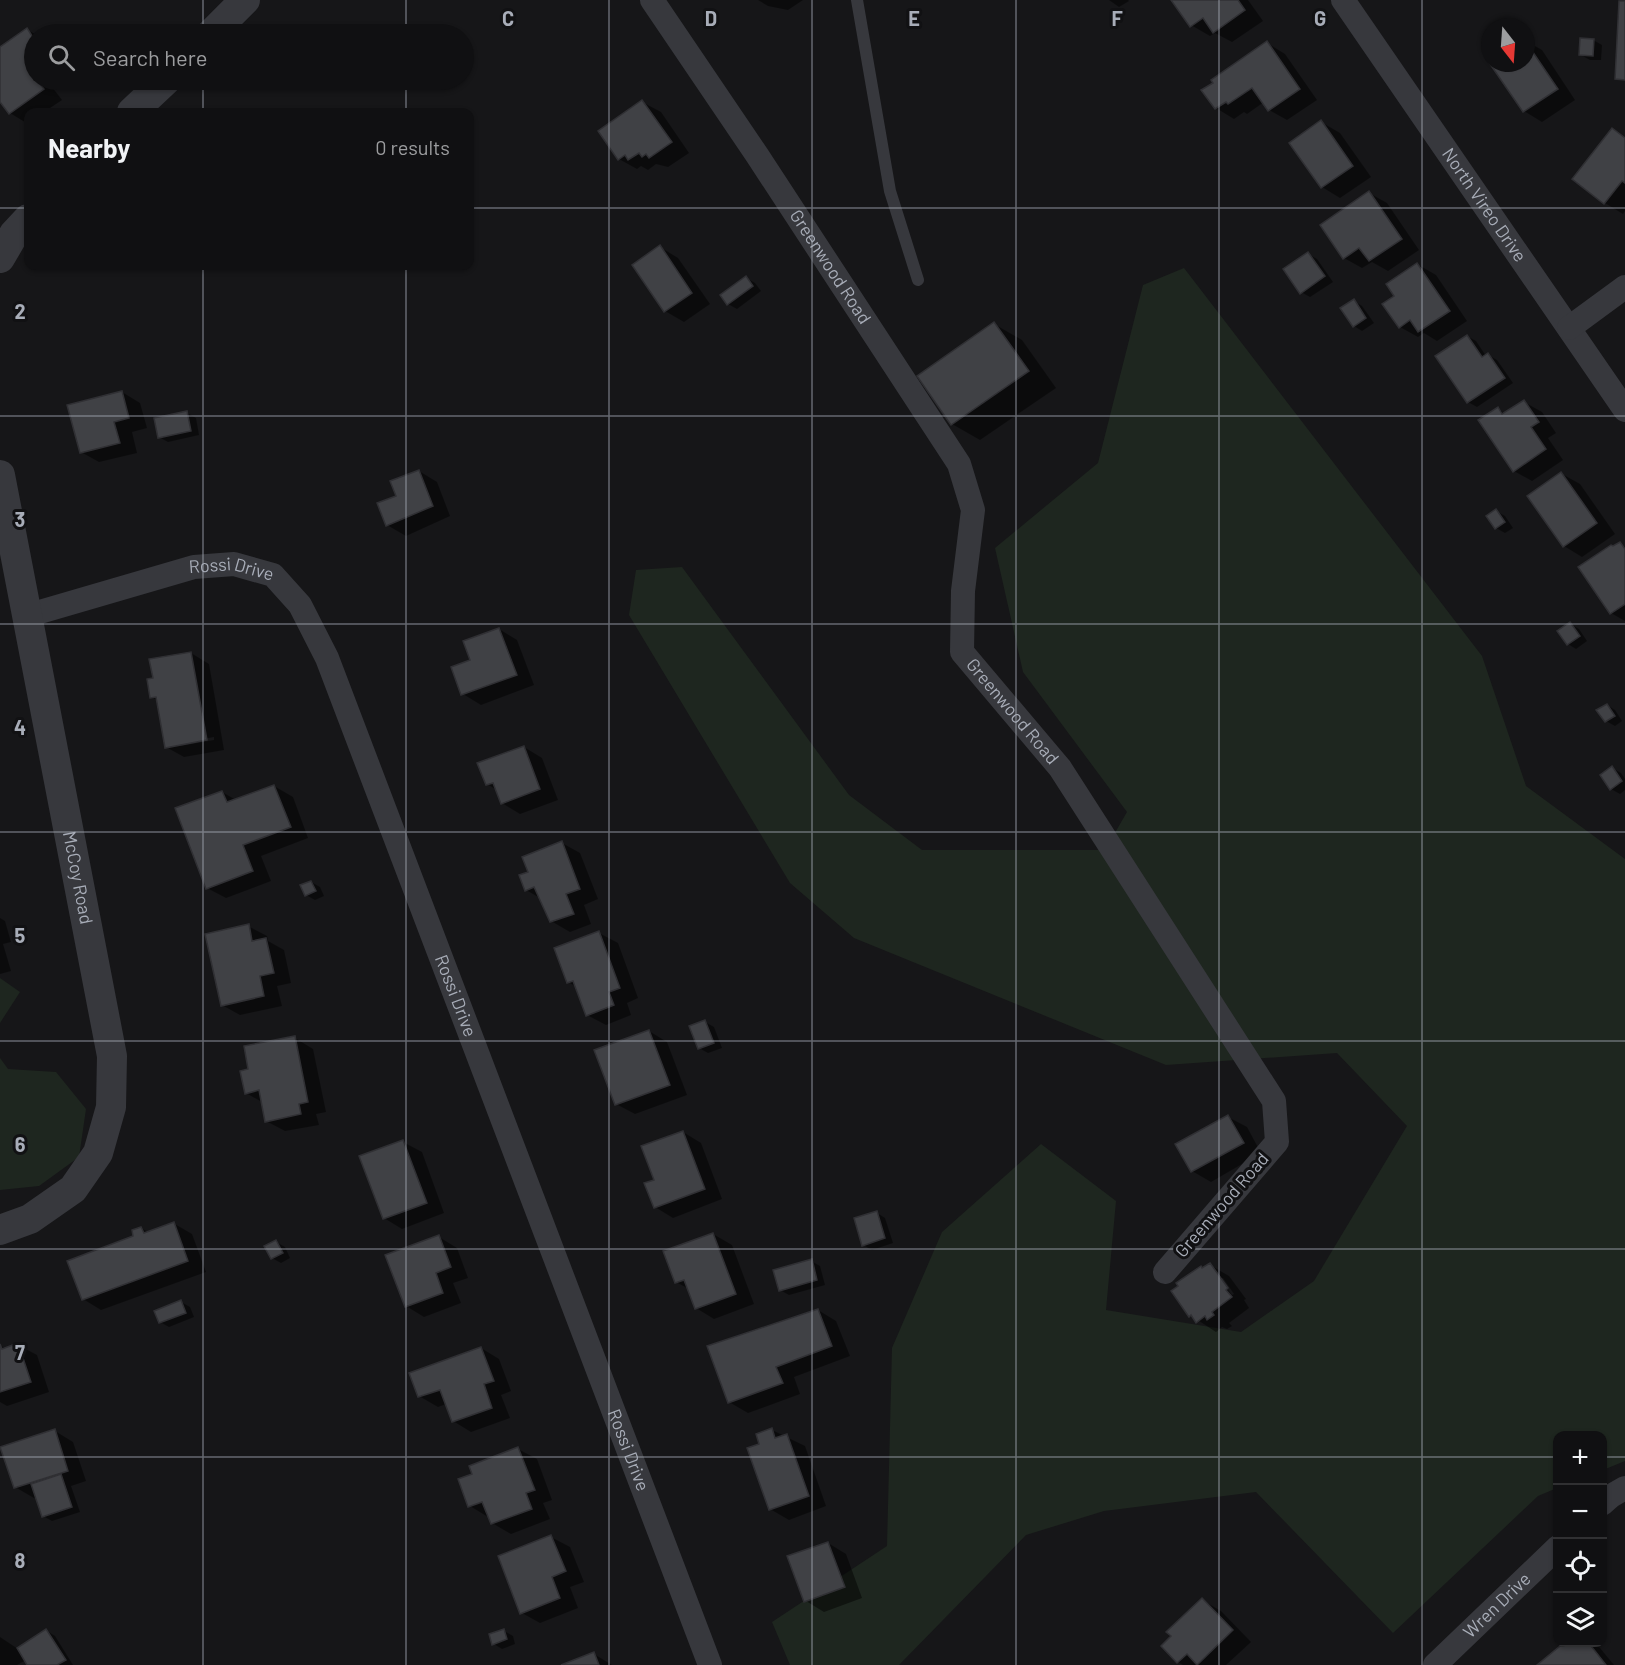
<!DOCTYPE html>
<html lang="en">
<head>
<meta charset="utf-8">
<style>
  body { margin:0; font-family:Barlow,sans-serif; background:#1e1e20; color:#f1f3f6 }
  .controls { position:absolute; right:18px; bottom:18px; display:grid; overflow:hidden; border-radius:12px; box-shadow:0 2px 4px #0004 }
  .controls button { width:54px; height:54px; display:grid; place-items:center; padding:0; border:0; border-bottom:2px solid #303032; background:#101012; color:#f1f3f6; font:30px sans-serif }
  .compass { position:absolute; left:1481px; top:18px; width:54px; height:54px; border-radius:50%; background:#101012; box-shadow:0 2px 4px #0004; rotate:163deg }
  .list { margin:0; padding:0; list-style:none }
  h2 { display:flex; justify-content:space-between; align-items:center; height:78px; margin:0; padding:0 24px; font-size:26px }
  h2 small { font-size:20px; font-weight:400; color:#9c9d9f }
  .icon { flex:none; width:33px; height:33px; fill:none; stroke:currentColor; stroke-width:2; stroke-linecap:round; stroke-linejoin:round }
  .map { position:relative; flex:none; width:1625px; height:1665px; overflow:hidden }
  .search { position:absolute; background:#101012; box-shadow:0 2px 4px #0004; left:24px; top:24px; width:450px; height:66px; display:flex; align-items:center; gap:15px; box-sizing:border-box; padding:0 21px; border-radius:33px; color:#9c9d9f; font-size:22px }
  .panel { position:absolute; background:#101012; box-shadow:0 2px 4px #0004; left:24px; top:108px; width:450px; height:162px; border-radius:12px }
  .map>svg:first-child { display:block }
  .green { fill:#1e261f }
  .shadow { fill:#0007; fill-rule:evenodd }
  .building { fill:#404145; stroke:#303034; stroke-width:1.5 }
  .lines { fill:none; stroke-linecap:round; stroke-linejoin:round }
  .service { stroke:#37383d; stroke-width:12 }
  .minor { stroke:#37383d; stroke-width:24 }
  .tertiary { stroke:#37383d; stroke-width:30 }
  .grid { fill:none; stroke:#a8adb8; stroke-width:1.5; stroke-opacity:0.55 }
  .labels { text-anchor:middle; stroke-width:6; stroke-linejoin:round; paint-order:stroke }
  .street-label { font-size:18px; fill:#a8adb8; stroke:#111113 }
  .grid-label { font-size:20px; text-anchor:middle; font-weight:bold; fill:#a8adb8; stroke:#111113; stroke-width:6; stroke-linejoin:round; paint-order:stroke }
</style>
</head>
<body>
<div class="map">
<svg width="1625" height="1665" viewBox="0 0 1625 1665">
  <rect width="100%" height="100%" fill="#161618"/>
  <!-- green -->
  <g class="green">
    <polygon points="1184,268 1482,656 1526,786 1625,859 1625,1461 1603,1470 1602,1436 1558,1436 1557,1488 1538,1496 1393,1633 1256,1492 1104,1511 1026,1535 899,1665 790,1665 772,1622 887,1546 892,1348 942,1232 1041,1144 1116,1201 1106,1310 1241,1332 1314,1281 1407,1126 1337,1053 1166,1065 854,938 790,883 629,615 636,570 682,567 849,795 922,850 1105,850 1127,812 1023,672 995,548 1098,463 1143,285"/>
    <polygon points="0,978 20,992 0,1023"/>
    <polygon points="0,1058 8,1069 56,1072 86,1109 79,1157 39,1186 0,1190"/>
  </g>
  <!-- shadow -->
  <g class="shadow">
    <polygon points="758,0 803,0 788,10 768,6"/>
    <polygon points="1109,0 1128,0 1129,1 1119,7"/>
    <polygon points="1173,0 1248,0 1263,21 1232,42 1215,33 1210,36 1191,25"/>
    <polygon points="27,30 35,34 34,80 62,80 52,87 62,100 44,112 28,112 28,124 10,113 0,99 0,49"/>
    <polygon points="1593,40 1602,45 1601,60 1590,60 1581,55"/>
    <polygon points="1526,41 1542,50 1575,100 1542,122 1524,111 1492,63 1526,63"/>
    <polygon points="1267,43 1285,54 1317,100 1287,120 1269,110 1264,102 1247,114 1244,112 1234,119 1216,108"/>
    <polygon points="642,102 661,112 689,153 668,167 656,164 648,170 641,166 637,169 619,159"/>
    <polygon points="241,108 250,112 236,112"/>
    <polygon points="1321,122 1340,133 1371,177 1340,198 1322,187"/>
    <polygon points="1612,130 1625,137 1625,211 1623,214 1605,203 1574,179"/>
    <polygon points="1369,193 1387,203 1419,250 1388,271 1372,262 1362,268 1344,258"/>
    <polygon points="660,247 678,258 710,304 684,322 665,311 634,265"/>
    <polygon points="1308,254 1317,259 1333,282 1310,297 1301,292"/>
    <polygon points="1417,264 1436,275 1467,321 1437,341 1424,333 1418,337 1400,327 1396,297"/>
    <polygon points="746,278 755,283 761,291 737,309 728,304"/>
    <polygon points="1354,301 1362,306 1374,323 1362,331 1354,326"/>
    <polygon points="994,324 1022,340 1056,388 980,440 952,424"/>
    <polygon points="1467,336 1476,341 1486,356 1488,355 1497,360 1513,383 1477,407 1468,402"/>
    <polygon points="122,392 140,403 147,428 132,432 137,453 99,462 81,452"/>
    <polygon points="1524,402 1542,412 1556,433 1548,438 1563,460 1532,481 1514,471 1498,409 1506,414"/>
    <polygon points="187,413 196,418 199,435 168,442 159,437"/>
    <polygon points="419,471 437,482 450,516 406,536 387,525 398,497"/>
    <polygon points="1562,474 1580,484 1615,534 1582,557 1564,546"/>
    <polygon points="1496,511 1505,516 1513,528 1505,533 1496,528"/>
    <polygon points="1620,544 1625,547 1625,621 1611,613 1580,567"/>
    <polygon points="1570,624 1579,629 1587,641 1576,649 1568,644"/>
    <polygon points="499,629 517,640 534,685 481,705 463,694 471,661"/>
    <path d="M191,653l18,11 15,86 -40,7 -18,-10 -8,-46 -6,-4zM214,737v3l-34,6v-3z"/>
    <polygon points="1607,705 1615,710 1622,721 1615,726 1606,721"/>
    <polygon points="524,747 542,758 558,800 520,814 502,803 497,790 487,784"/>
    <polygon points="1612,768 1621,773 1625,779 1625,790 1620,794 1611,789"/>
    <polygon points="274,786 293,797 308,838 261,856 271,881 226,898 207,888 222,792 236,800"/>
    <polygon points="562,843 580,853 598,899 584,905 591,924 570,932 551,921 540,898 526,890 530,873"/>
    <polygon points="311,882 320,887 324,896 315,900 306,895"/>
    <polygon points="0,918 5,921 11,942 3,944 11,971 0,974"/>
    <polygon points="248,926 267,936 268,941 284,950 291,983 277,986 282,1006 240,1015 222,1005"/>
    <polygon points="599,933 618,943 638,998 627,1003 631,1015 606,1025 587,1015 577,987 568,982"/>
    <polygon points="705,1022 714,1027 722,1048 708,1053 699,1048"/>
    <polygon points="649,1031 667,1042 687,1095 635,1114 616,1104"/>
    <polygon points="295,1038 313,1049 326,1112 316,1114 319,1125 285,1131 266,1121 262,1102 246,1093 250,1070"/>
    <polygon points="1228,1117 1247,1127 1261,1153 1211,1182 1192,1171"/>
    <polygon points="683,1132 701,1143 722,1199 673,1218 655,1207 656,1180"/>
    <polygon points="403,1142 422,1152 444,1213 402,1229 384,1218"/>
    <polygon points="877,1213 885,1218 893,1243 872,1250 863,1245"/>
    <polygon points="173,1223 192,1234 206,1272 101,1310 83,1299 141,1228 148,1232"/>
    <polygon points="713,1234 732,1245 754,1304 714,1319 696,1308 689,1289 676,1282"/>
    <polygon points="439,1237 457,1248 468,1278 453,1283 461,1303 424,1317 406,1306"/>
    <polygon points="276,1242 285,1247 290,1258 281,1263 272,1258"/>
    <polygon points="811,1261 820,1266 825,1285 789,1295 780,1290"/>
    <path d="M1210,1265l19,11 17,23 -2,1 5,8 -20,15 3,3 -5,3 -5,-2 -6,5 -26,-17 14,-46zM1219,1278h4l11,16 -2,1z"/>
    <polygon points="181,1302 190,1307 194,1317 169,1327 160,1322"/>
    <polygon points="818,1310 836,1321 850,1356 794,1377 800,1394 748,1413 729,1402"/>
    <polygon points="0,1345 6,1349 18,1345 37,1355 49,1392 7,1406 0,1402"/>
    <polygon points="481,1348 499,1359 511,1391 501,1395 510,1418 471,1432 453,1421 446,1404 438,1407 419,1396"/>
    <polygon points="772,1430 805,1446 826,1506 789,1520 770,1509 761,1445"/>
    <polygon points="55,1431 73,1442 86,1481 71,1486 80,1512 52,1521 43,1516 37,1497 34,1498 15,1487"/>
    <polygon points="518,1449 537,1459 552,1500 543,1503 550,1519 511,1534 492,1523 488,1517 470,1506 474,1475"/>
    <polygon points="551,1537 570,1547 584,1582 570,1587 578,1608 540,1623 522,1613"/>
    <polygon points="828,1543 846,1554 862,1598 824,1612 806,1601"/>
    <polygon points="1202,1600 1221,1611 1251,1642 1226,1665 1183,1665 1178,1662"/>
    <polygon points="47,1631 55,1636 73,1665 29,1665 26,1660 17,1665 0,1665 0,1637 18,1649"/>
    <polygon points="504,1631 513,1636 515,1644 502,1649 494,1644"/>
    <polygon points="1567,1642 1595,1642 1614,1665 1539,1665"/>
    <polygon points="594,1654 612,1665 565,1665"/>
  </g>
  <!-- building -->
  <g class="building">
    <polygon points="1171,0 1238,0 1245,10 1213,33 1203,18 1190,27"/>
    <polygon points="1619,1 1625,1 1625,80 1615,79"/>
    <polygon points="27,28 34,39 34,80 37,80 44,89 9,114 0,102 0,47"/>
    <polygon points="1580,38 1594,39 1593,56 1579,55"/>
    <polygon points="1267,41 1300,89 1268,111 1252,88 1228,104 1226,102 1215,109 1201,90 1213,83 1211,80"/>
    <polygon points="1526,42 1558,89 1523,112 1488,61 1490,59 1490,63 1526,63"/>
    <polygon points="642,100 672,142 649,158 646,154 642,157 639,153 628,160 625,155 618,160 598,131"/>
    <polygon points="1321,120 1353,166 1321,188 1289,143"/>
    <polygon points="1612,128 1625,138 1625,183 1622,181 1604,204 1572,179"/>
    <polygon points="1369,191 1402,239 1369,261 1359,248 1343,259 1320,225"/>
    <polygon points="660,245 692,293 664,312 632,265"/>
    <polygon points="1308,252 1325,276 1300,294 1283,269"/>
    <polygon points="1417,263 1450,311 1418,332 1410,320 1399,328 1382,304 1394,296 1386,284"/>
    <polygon points="746,276 753,286 727,305 720,295"/>
    <polygon points="1354,299 1366,318 1353,327 1340,308"/>
    <polygon points="994,322 1029,371 951,425 917,376"/>
    <polygon points="1467,335 1482,357 1488,353 1505,378 1467,403 1435,356"/>
    <polygon points="122,391 129,418 114,422 120,443 80,453 67,405"/>
    <polygon points="1524,400 1539,422 1531,427 1546,449 1513,472 1478,420 1498,407 1502,414"/>
    <polygon points="187,411 191,431 158,438 154,418"/>
    <polygon points="419,470 433,506 386,526 377,503 396,496 390,481"/>
    <polygon points="1561,472 1597,523 1563,547 1527,496"/>
    <polygon points="1496,509 1505,522 1495,529 1486,516"/>
    <polygon points="1620,542 1625,549 1625,604 1610,614 1578,567 1611,545 1613,546"/>
    <polygon points="1570,622 1580,636 1567,645 1557,631"/>
    <polygon points="499,628 517,675 461,695 451,667 470,660 463,641"/>
    <polygon points="191,652 207,740 165,748 156,697 150,698 147,679 153,678 149,659"/>
    <polygon points="1607,704 1615,716 1605,722 1596,710"/>
    <polygon points="524,746 540,789 501,804 493,783 486,785 477,763"/>
    <polygon points="1612,766 1622,781 1610,790 1600,775"/>
    <polygon points="274,785 291,827 243,845 253,871 206,889 175,808 222,791 227,802"/>
    <polygon points="562,841 580,889 566,894 574,914 550,922 534,887 525,891 519,875 528,872 522,857"/>
    <polygon points="311,881 316,891 305,896 300,885"/>
    <polygon points="249,924 252,941 266,938 274,973 260,976 264,996 221,1006 205,934"/>
    <polygon points="599,931 620,988 609,992 614,1005 586,1016 573,981 567,983 554,948"/>
    <polygon points="705,1020 714,1043 698,1049 689,1026"/>
    <polygon points="649,1030 670,1085 615,1105 594,1050"/>
    <polygon points="295,1036 308,1102 299,1104 301,1114 265,1122 259,1090 245,1094 240,1071 248,1069 244,1046"/>
    <polygon points="1228,1115 1244,1143 1191,1172 1175,1144"/>
    <polygon points="683,1131 705,1189 654,1208 644,1183 654,1180 641,1146"/>
    <polygon points="403,1140 427,1203 383,1219 359,1156"/>
    <polygon points="877,1211 885,1238 862,1246 854,1218"/>
    <polygon points="174,1222 188,1261 82,1300 67,1261 133,1236 132,1230 141,1227 144,1233"/>
    <polygon points="713,1233 736,1294 695,1309 684,1280 675,1283 663,1251"/>
    <polygon points="439,1235 451,1267 436,1273 443,1293 405,1307 385,1255"/>
    <polygon points="276,1240 283,1253 271,1259 264,1246"/>
    <polygon points="812,1259 817,1280 779,1291 773,1270"/>
    <polygon points="1210,1263 1228,1288 1226,1290 1232,1297 1212,1312 1214,1315 1207,1320 1205,1316 1196,1323 1191,1315 1189,1317 1171,1291 1178,1286 1176,1283 1201,1266 1202,1268"/>
    <polygon points="181,1300 186,1313 159,1323 154,1311"/>
    <polygon points="818,1309 832,1346 776,1367 783,1383 728,1403 707,1346"/>
    <polygon points="18,1343 31,1382 0,1392 0,1344 2,1349"/>
    <polygon points="481,1347 494,1381 484,1384 492,1408 452,1422 440,1390 418,1397 409,1373"/>
    <polygon points="772,1428 775,1438 787,1434 809,1496 769,1510 747,1448 759,1444 756,1434"/>
    <polygon points="55,1429 68,1471 14,1488 0,1447"/>
    <polygon points="518,1447 535,1490 526,1493 532,1509 491,1524 482,1502 468,1507 458,1479 472,1474 469,1466"/>
    <polygon points="61,1474 72,1507 42,1517 31,1484"/>
    <polygon points="551,1535 566,1571 552,1577 560,1598 520,1614 498,1556"/>
    <polygon points="828,1542 845,1587 804,1602 787,1556"/>
    <polygon points="1202,1598 1233,1630 1197,1665 1187,1654 1177,1663 1161,1646 1171,1636 1166,1632"/>
    <polygon points="46,1629 66,1660 57,1665 27,1665 17,1648"/>
    <polygon points="504,1629 507,1639 492,1645 489,1634"/>
    <polygon points="1565,1642 1588,1642 1606,1665 1537,1665"/>
    <polygon points="594,1652 599,1665 561,1665"/>
  </g>
  <g class="lines">
    <!-- service -->
    <polyline class="service" points="857,0 890,191 918,280"/>
    <!-- minor -->
    <g class="minor">
      <path id="s1" d="M652,0l105,155 202,309 14,46 -10,81 -1,61 98,116 214,333 3,41 -112,130"/>
      <path id="s2" d="M1343,0l282,410"/>
      <polyline points="1569,328 1625,287"/>
      <path id="s3" d="M26,616l168,-49 40,-3 39,11 27,30 27,53 383,1007"/>
      <polyline points="1602,1504 1611,1496 1625,1488"/>
      <path id="s4" d="M1435,1665l123,-118"/>
    </g>
    <!-- tertiary -->
    <g class="tertiary">
      <polyline points="211,34 245,0"/>
      <polyline points="132,112 166,80"/>
      <polyline points="0,258 14,234 28,219"/>
      <path id="s5" d="M0,475l112,581 -1,51 -13,46 -25,36 -43,30 -30,11"/>
    </g>
  </g>
  <!-- grid -->
  <path class="grid" d="M203,0v34M406,0v34M609,0v1665M812,0v1665M1016,0v1665M1219,0v1665M1422,0v1665M203,80v32M406,80v32M0,208h28M470,208h1155M203,266v1399M406,266v1399M0,416h1625M0,624h1625M0,832h1625M0,1041h1625M0,1249h1625M0,1457h1558M1602,1457h23"/>
  <g class="labels">
    <!-- street labels -->
    <g class="street-label">
      <text dy="6" stroke="none"><textPath href="#s2" startOffset="249">North Vireo Drive</textPath></text>
      <text dy="6" stroke="none"><textPath href="#s1" startOffset="321">Greenwood Road</textPath></text>
      <text dy="6" stroke="none"><textPath href="#s3" startOffset="213">Rossi Drive</textPath></text>
      <text dy="6" stroke="none"><textPath href="#s1" startOffset="825">Greenwood Road</textPath></text>
      <text dy="6" stroke="none"><textPath href="#s5" startOffset="410">McCoy Road</textPath></text>
      <text dy="6" stroke="none"><textPath href="#s3" startOffset="717">Rossi Drive</textPath></text>
      <text transform="translate(1222 1205) rotate(-49)" y="6">Greenwood Road</text>
      <text dy="6" stroke="none"><textPath href="#s3" startOffset="1203">Rossi Drive</textPath></text>
      <text dy="6" stroke="none"><textPath href="#s4" startOffset="86">Wren Drive</textPath></text>
    </g>
  </g>
  <g class="grid-label">
    <text x="508" y="26">C</text>
    <text x="711" y="26">D</text>
    <text x="914" y="26">E</text>
    <text x="1117" y="26">F</text>
    <text x="1320" y="26">G</text>
    <text x="20" y="319">2</text>
    <text x="20" y="527">3</text>
    <text x="20" y="735">4</text>
    <text x="20" y="943">5</text>
    <text x="20" y="1152">6</text>
    <text x="20" y="1360">7</text>
    <text x="20" y="1568">8</text>
  </g>
</svg>
<div class="controls">
<button>+</button>
<button>−</button>
<button><svg class="icon" aria-label="locate" viewBox="0 0 24 24"><circle cx="12" cy="12" r="6"/><path d="M12 2v4M12 18v4M2 12h4M18 12h4"/></svg></button>
<button><svg class="icon" aria-label="layers" viewBox="0 0 24 24"><path d="M12 4l9 5-9 5-9-5zM3 14l9 5 9-5"/></svg></button>
</div>
<svg class="compass" viewBox="-18 -18 36 36"><path d="M0-13l5 13h-10z" fill="#e53935"/><path d="M0 13l5-13h-10z" fill="#9c9d9f"/></svg>
<div class="search"><svg class="icon" aria-label="search" viewBox="0 0 24 24"><circle cx="10" cy="10" r="6"/><path d="M15 15l6 6"/></svg>Search here</div>
<section class="panel">
<h2>Nearby<small>0 results</small></h2>
<ul class="list">
</ul>
</section>
</div>
</body>
</html>
